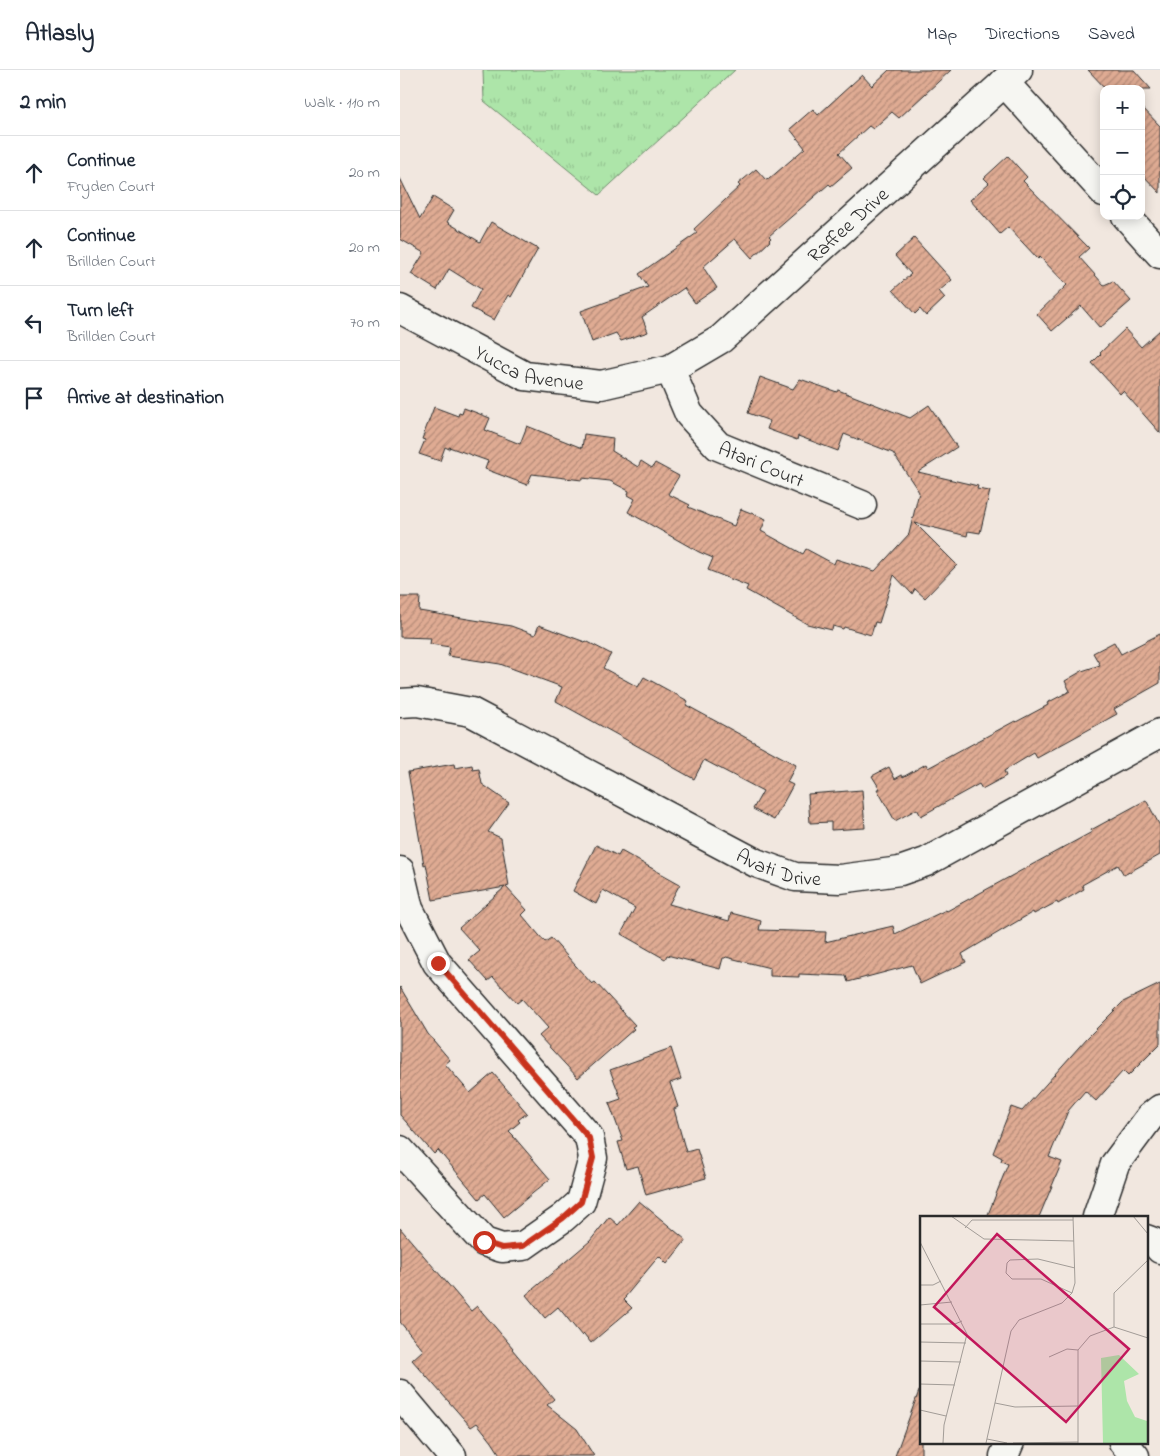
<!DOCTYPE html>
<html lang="en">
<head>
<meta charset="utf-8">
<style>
  body { margin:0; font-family:"Indie Flower",sans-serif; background:#f2f2f3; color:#1f2937 }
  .controls { position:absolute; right:15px; top:15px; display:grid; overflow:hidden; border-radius:10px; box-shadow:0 2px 12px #0003 }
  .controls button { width:45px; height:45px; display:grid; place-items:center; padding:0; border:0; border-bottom:1px solid #e0e1e3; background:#fff; color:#1f2937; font:25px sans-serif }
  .stop { position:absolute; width:15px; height:15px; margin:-11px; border:4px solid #c8321e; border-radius:50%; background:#fff }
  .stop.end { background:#c8321e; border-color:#fff; box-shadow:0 1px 5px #0008 }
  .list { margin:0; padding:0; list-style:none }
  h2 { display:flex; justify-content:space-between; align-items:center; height:65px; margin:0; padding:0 20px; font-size:21px }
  h2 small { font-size:16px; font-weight:400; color:#747a83 }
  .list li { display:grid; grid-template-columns:32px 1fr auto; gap:15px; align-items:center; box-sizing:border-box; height:75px; padding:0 20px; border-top:1px solid #e0e1e3 }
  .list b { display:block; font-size:19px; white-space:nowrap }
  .list p { margin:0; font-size:16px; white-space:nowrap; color:#747a83 }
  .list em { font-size:16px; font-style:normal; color:#747a83 }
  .icon { flex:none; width:28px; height:28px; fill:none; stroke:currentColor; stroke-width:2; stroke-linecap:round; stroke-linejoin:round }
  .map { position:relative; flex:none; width:760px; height:1386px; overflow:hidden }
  header { display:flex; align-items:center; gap:30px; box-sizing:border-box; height:70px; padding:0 25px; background:#fff; border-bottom:1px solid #e0e1e3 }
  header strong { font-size:24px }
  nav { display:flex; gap:28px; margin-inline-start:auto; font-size:18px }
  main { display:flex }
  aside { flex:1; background:#fff }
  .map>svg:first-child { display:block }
  .grass { fill:url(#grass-tufts); stroke:#6c886a }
  .building { fill:url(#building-hatch); stroke:#2b2b2b }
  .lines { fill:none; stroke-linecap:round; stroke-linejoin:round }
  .minor-casing { stroke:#2b2b2b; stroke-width:31 }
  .tertiary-casing { stroke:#2b2b2b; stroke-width:31 }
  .minor { stroke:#f6f6f2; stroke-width:28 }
  .tertiary { stroke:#f6f6f2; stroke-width:28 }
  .route { stroke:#c8321e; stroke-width:6 }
  .labels { text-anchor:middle; stroke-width:4.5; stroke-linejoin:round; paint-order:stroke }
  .street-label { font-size:20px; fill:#2b2b2b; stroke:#f6f6f2 }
  .inset-road { fill:none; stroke:#a29c97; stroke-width:1 }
  .view { fill:#c2185b; fill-opacity:0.15; stroke:#c2185b; stroke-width:2.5 }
  .inset-edge { fill:none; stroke:#2b2b2b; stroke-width:2.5 }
</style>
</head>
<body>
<header>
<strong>Atlasly</strong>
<nav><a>Map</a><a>Directions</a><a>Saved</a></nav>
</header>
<main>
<aside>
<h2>2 min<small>Walk · 110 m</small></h2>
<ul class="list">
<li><svg class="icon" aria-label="ahead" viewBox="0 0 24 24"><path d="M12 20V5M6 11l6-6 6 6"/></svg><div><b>Continue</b><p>Fryden Court</p></div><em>20 m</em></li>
<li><svg class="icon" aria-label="ahead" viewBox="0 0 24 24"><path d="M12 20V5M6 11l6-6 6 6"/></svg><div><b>Continue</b><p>Brillden Court</p></div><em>20 m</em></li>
<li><svg class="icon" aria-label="left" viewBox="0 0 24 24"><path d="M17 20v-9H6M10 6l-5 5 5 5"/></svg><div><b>Turn left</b><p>Brillden Court</p></div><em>70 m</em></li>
<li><svg class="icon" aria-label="arrive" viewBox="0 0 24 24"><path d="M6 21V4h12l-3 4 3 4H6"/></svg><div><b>Arrive at destination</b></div></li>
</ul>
</aside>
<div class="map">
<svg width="760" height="1386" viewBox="0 0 760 1386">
  <defs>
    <pattern id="grass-tufts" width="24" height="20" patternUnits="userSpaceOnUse" patternTransform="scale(1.25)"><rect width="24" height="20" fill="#ade5a9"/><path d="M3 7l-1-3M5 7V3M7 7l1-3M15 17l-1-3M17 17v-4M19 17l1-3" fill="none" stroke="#95c592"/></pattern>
    <pattern id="building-hatch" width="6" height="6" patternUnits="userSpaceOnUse" patternTransform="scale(1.25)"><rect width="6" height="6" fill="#dfab93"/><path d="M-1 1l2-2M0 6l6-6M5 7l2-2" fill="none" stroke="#b58b78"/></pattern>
  </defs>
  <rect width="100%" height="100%" fill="#f1e7df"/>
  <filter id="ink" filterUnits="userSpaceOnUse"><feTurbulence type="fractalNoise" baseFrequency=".02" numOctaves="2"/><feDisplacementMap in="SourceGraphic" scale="10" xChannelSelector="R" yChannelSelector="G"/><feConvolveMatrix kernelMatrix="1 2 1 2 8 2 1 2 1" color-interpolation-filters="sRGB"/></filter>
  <g filter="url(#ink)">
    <!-- grass -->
    <polygon class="grass" points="83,0 335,0 199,125 84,31"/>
    <!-- building -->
    <g class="building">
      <polygon points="489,0 551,0 499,48 492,42 473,59 469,56 439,83 452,98 431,116 429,114 369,166 371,168 369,170 370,171 352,188 335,169 303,197 317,218 295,233 284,218 242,247 248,262 221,271 216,263 192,272 181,241 248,217 239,204 297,163 294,159 340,116 338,114 356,99 366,110 369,109 405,78 390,59 413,39 418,45 462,5 472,16"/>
      <polygon points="688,0 734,0 751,19 706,19"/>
      <polygon points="741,36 760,56 760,123 741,103"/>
      <polygon points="608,86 627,107 623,111 689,178 679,187 704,215 713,211 731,231 700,258 681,236 652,261 637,244 667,215 640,187 638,189 608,157 600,164 570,130 589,113 584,108"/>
      <polygon points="0,108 20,149 33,127 54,140 47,152 80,172 91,152 138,179 111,227 108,225 94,250 71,238 81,219 49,199 37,220 11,204 24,183 0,169"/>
      <polygon points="514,168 552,210 539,221 545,228 526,246 520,239 515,244 493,220 511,204 495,186"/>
      <polygon points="725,259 741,277 760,260 760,363 723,321 720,324 692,293 701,284 700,283"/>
      <polygon points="360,307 393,319 400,309 437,322 438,320 510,348 529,335 557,377 518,402 578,416 577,419 590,421 580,463 568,461 567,466 515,453 557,495 525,528 515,519 512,524 494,505 479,553 475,552 471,565 444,557 443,559 433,556 432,560 407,554 346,520 348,516 308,500 313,488 299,482 228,442 235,429 228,425 229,421 210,411 182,408 182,410 132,404 127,415 85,399 88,391 49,377 49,379 45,377 40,391 19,384 25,370 22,369 34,337 58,346 59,343 62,344 64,338 90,348 85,360 120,374 127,356 182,378 184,364 213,368 212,381 238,397 241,391 252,398 255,393 279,406 268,424 290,435 288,437 334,456 341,439 366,449 361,461 403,484 406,479 434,494 436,489 475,501 509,464 519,422 493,383 444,364 438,381 398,366 397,370 367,359 370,351 348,343"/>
      <polygon points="0,527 20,527 19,541 111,556 135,565 139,555 185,572 186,571 211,584 203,598 238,617 244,607 288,631 286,635 396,695 387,712 393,715 374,750 353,739 363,721 304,690 294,709 269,695 270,694 156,631 162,617 100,594 48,586 50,577 30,574 31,568 0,567"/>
      <polygon points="760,564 760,613 714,639 717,644 637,688 634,683 604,701 606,706 582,719 579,714 521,746 517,739 495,751 477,719 480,719 472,706 489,697 495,709 502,705 503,707 526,694 528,698 615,651 616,652 648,635 647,633 670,621 665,611 682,601 700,595 693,583 714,572 721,584"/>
      <polygon points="54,694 55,698 72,695 73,700 79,699 82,714 109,733 88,762 101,768 109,816 106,817 127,840 122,845 145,872 151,868 192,914 195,912 235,955 232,957 234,959 178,1008 139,966 148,958 122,929 117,933 93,907 88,911 69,890 80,881 59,858 105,817 33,830 26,794 24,795 8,702"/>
      <polygon points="462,720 465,758 431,760 431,752 410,753 408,724"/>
      <polygon points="746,730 760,756 760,785 724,805 718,795 682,815 684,819 658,834 657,832 634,844 633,842 562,884 566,892 520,914 512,895 448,912 446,906 399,904 399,907 370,906 370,898 326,887 325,888 323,888 320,899 267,885 265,889 221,864 235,838 203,820 196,834 173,821 196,775 218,786 221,781 280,814 269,834 329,851 331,843 361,851 359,860 426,862 425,872 493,856 495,864 546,840 547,841 692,762 691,760"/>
      <polygon points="760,914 760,974 728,1006 723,1001 696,1031 685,1021 668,1041 649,1087 662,1092 639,1147 587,1147 608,1094 601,1091 602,1088 593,1083 611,1037 622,1041 687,968 723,932"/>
      <polygon points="0,917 28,964 50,990 45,994 70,1023 93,1003 127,1043 118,1050 120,1052 109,1061 114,1066 113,1067 114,1067 150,1109 104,1147 85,1124 79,1129 38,1080 34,1084 0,1045"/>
      <polygon points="271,978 281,1009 270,1013 278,1037 274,1039 286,1082 297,1079 306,1108 246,1125 238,1096 226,1099 218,1072 223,1071 209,1033 221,1029 210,1000"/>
      <polygon points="239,1131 286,1170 267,1194 259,1186 225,1227 226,1228 224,1230 232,1238 191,1273 184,1264 182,1266 158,1237 145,1248 126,1225 190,1171 209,1147 218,1155"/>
      <polygon points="0,1158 71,1241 77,1236 113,1278 112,1279 154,1329 147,1335 177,1359 194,1386 101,1386 92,1372 77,1353 71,1357 12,1290 23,1280 0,1252"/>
      <polygon points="519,1321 521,1321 521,1386 495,1386"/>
    </g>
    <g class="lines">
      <!-- minor casing -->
      <g class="minor-casing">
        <g id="minor">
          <polyline points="604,12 704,122"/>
          <polyline points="726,146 760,184"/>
          <path id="s1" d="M0,239l125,67 76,9 69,-16 51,-30 297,-269"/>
          <path id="s2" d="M270,299l19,45 29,32 144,59"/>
          <polyline points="0,801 9,839 37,893 189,1067 193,1088 181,1132 163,1148 123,1176 102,1178 84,1172 0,1080"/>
          <polyline points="746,1169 754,1172 760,1179"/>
          <polyline points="0,1324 52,1386"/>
          <polyline points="723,1372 735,1386"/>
        </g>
      </g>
      <!-- tertiary casing -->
      <g class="tertiary-casing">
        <g id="tertiary">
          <path id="s3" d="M0,633l17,-1 54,10 285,151 39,14 45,2 60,-8 26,-9 234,-129"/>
          <polyline points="697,1147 715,1094 750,1047 760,1039"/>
          <polyline points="604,1386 610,1372"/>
        </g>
      </g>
      <!-- minor -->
      <use href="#minor" class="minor"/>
      <!-- tertiary -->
      <use href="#tertiary" class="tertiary"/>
    </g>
  </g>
  <g class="lines" filter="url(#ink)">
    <!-- route -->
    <polyline class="route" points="38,893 189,1068 193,1088 181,1132 163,1148 123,1176 102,1178 84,1172"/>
  </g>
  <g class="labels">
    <!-- street labels -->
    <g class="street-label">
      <text dy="7" stroke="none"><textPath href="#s1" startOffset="519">Raffee Drive</textPath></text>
      <text dy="7" stroke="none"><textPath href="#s1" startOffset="144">Yucca Avenue</textPath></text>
      <text dy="7" stroke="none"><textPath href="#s2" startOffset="139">Atari Court</textPath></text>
      <text dy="7" stroke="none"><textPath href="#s3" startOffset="418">Avati Drive</textPath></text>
    </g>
  </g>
  <!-- overview -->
  <g transform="translate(520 1146)">
    <rect width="228" height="228" fill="#f1e7df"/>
    <path d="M199,139l20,19 -15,7 3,20 8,16 12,4v22h-44l-2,-85z" fill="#ade5a9"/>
    <path class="inset-road" d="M31,0l33,23 90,2M213,0l15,18M45,12l7,-8h101M0,26l47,92 -23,91 -1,18M0,69h13l8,-4M152,77l-31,-14h-29l-6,-6 1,-10 3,-3 28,-1 37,9M0,89l32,-3M0,108h35l7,-3M194,111v-34l34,-33M194,111l34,11M0,126l46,1M129,141l18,-8 11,1M0,145l41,1M0,168l35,1M75,187l20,4 63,-1M0,194l26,6M67,223l20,4M66,227l25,-112 8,-11 43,-17 10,-10 3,-10 -2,-67M93,227l65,-1M158,227v-93l12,-14 24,-9"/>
    <path class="view" d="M77,18l132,115 -63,73 -132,-115z"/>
    <rect width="228" height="228" class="inset-edge"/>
  </g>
</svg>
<div class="controls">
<button>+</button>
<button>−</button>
<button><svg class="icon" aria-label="locate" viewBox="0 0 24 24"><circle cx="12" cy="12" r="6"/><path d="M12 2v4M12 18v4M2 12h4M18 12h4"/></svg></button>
</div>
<div class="stop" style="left:84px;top:1172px"></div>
<div class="stop end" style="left:38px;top:893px"></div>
</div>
</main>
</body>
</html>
